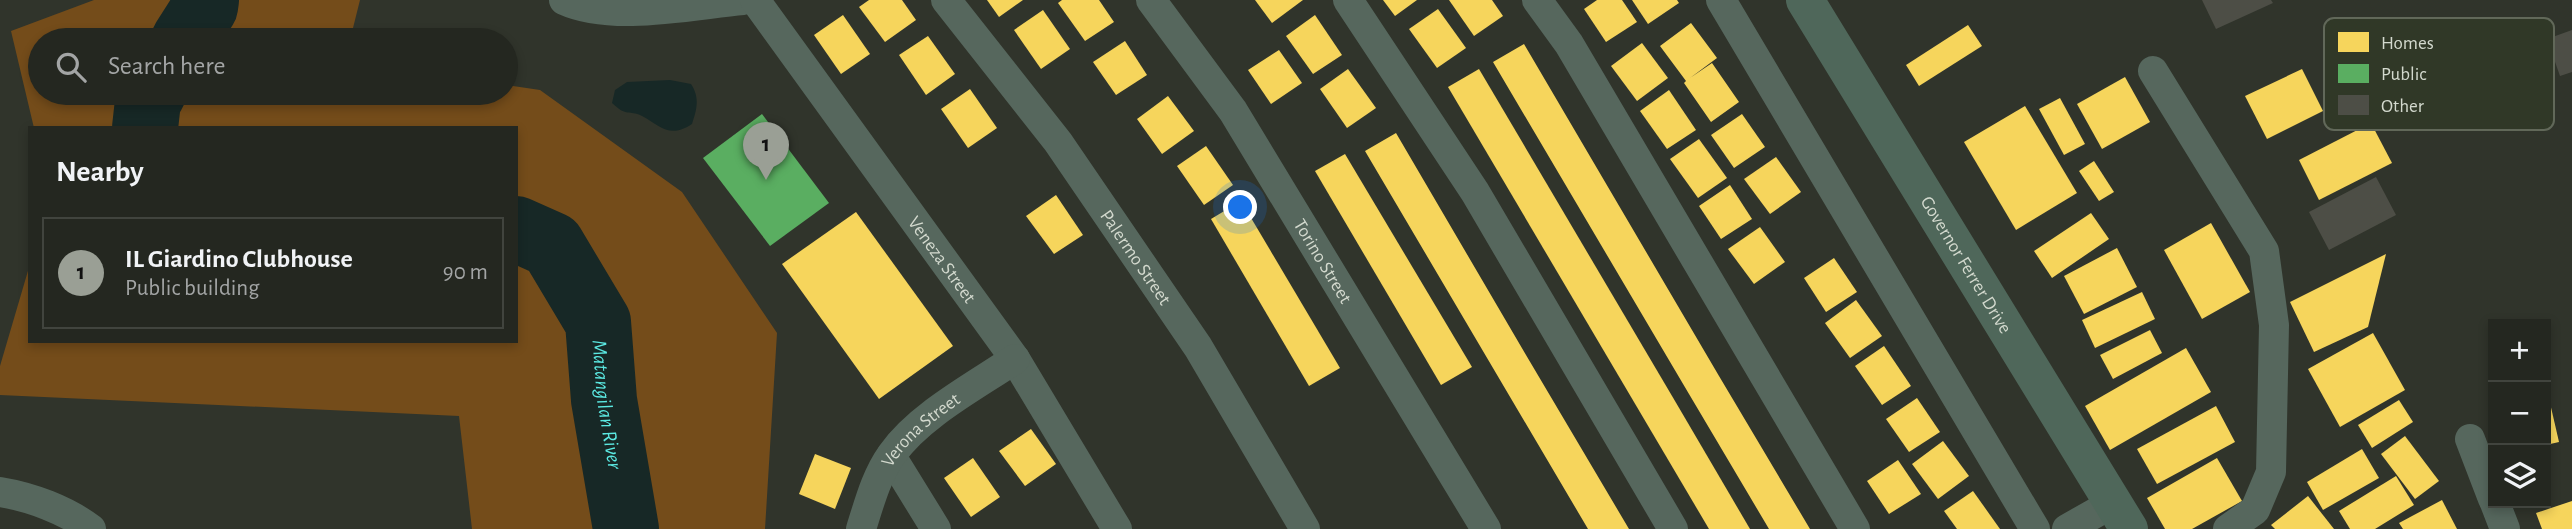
<!DOCTYPE html>
<html lang="en">
<head>
<meta charset="utf-8">
<style>
  body { margin:0; font-family:"Alegreya Sans",sans-serif; background:#2c2f29; color:#f1f3f6 }
  .controls { position:absolute; right:21px; bottom:21px; display:grid; overflow:hidden; border-radius:0px; box-shadow:0 4px 10px #0003 }
  .controls button { width:63px; height:63px; display:grid; place-items:center; padding:0; border:0; border-bottom:2px solid #41443e; background:#242720; color:#f1f3f6; font:35px sans-serif }
  .you { position:absolute; left:1241px; top:208px; width:24px; height:24px; margin:-18px; border:5px solid #fff; border-radius:50%; background:#1a73e8; box-shadow:0 0 0 10px #1a73e833 }
  .badge { display:grid; place-items:center; width:46px; height:46px; border-radius:50%; background:#9a9f95; color:#111; font-size:23px; font-weight:700 }
  .pin { position:absolute; translate:-50% -58px; filter:drop-shadow(0 2px 4px #0008) }
  .pin::after { content:''; position:absolute; top:37px; width:24px; height:21px; background:inherit; clip-path:polygon(0 0,100% 0,50% 100%) }
  .list { margin:0; padding:0; list-style:none }
  h2 { display:flex; justify-content:space-between; align-items:center; height:91px; margin:0; padding:0 28px; font-size:30px }
  h2 small { font-size:23px; font-weight:400; color:#a3a5a5 }
  .list li { display:grid; grid-template-columns:46px 1fr auto; gap:21px; align-items:center; box-sizing:border-box; height:112px; margin:0 14px 14px; padding:0 14px; border:2px solid #41443e; border-radius:0px }
  .list b { display:block; font-size:26px; white-space:nowrap }
  .list p { margin:0; font-size:23px; white-space:nowrap; color:#a3a5a5 }
  .list em { font-size:23px; font-style:normal; color:#a3a5a5 }
  .icon { flex:none; width:38px; height:38px; fill:none; stroke:currentColor; stroke-width:2; stroke-linecap:round; stroke-linejoin:round }
  .map { position:relative; flex:none; width:2572px; height:529px; overflow:hidden }
  .search { position:absolute; background:#242720; box-shadow:0 4px 10px #0003; left:28px; top:28px; width:490px; height:77px; display:flex; align-items:center; gap:18px; box-sizing:border-box; padding:0 24px; border-radius:38px; color:#a3a5a5; font-size:26px }
  .panel { position:absolute; background:#242720; box-shadow:0 4px 10px #0003; left:28px; top:126px; width:490px; height:217px; border-radius:0px }
  .map>svg:first-child { display:block }
  .green { fill:#744c1a }
  .water { fill:#172826 }
  .homes { fill:#f6d55c }
  .public { fill:#5aae61 }
  .lines { fill:none; stroke-linecap:round; stroke-linejoin:round }
  .river { stroke:#172826; stroke-width:66 }
  .building { fill:#4d4e46 }
  .street { stroke:#56675d; stroke-width:30 }
  .secondary { stroke:#4f675a; stroke-width:38 }
  .labels { text-anchor:middle; stroke-width:7; stroke-linejoin:round; paint-order:stroke }
  .street-label { font-size:19px; fill:#d3d9ce; stroke:#303827 }
  .water-label { font-size:21px; font-style:italic; fill:#5be9e2; stroke:#303827 }
  .key { fill:#303827; stroke:#616859; stroke-width:2 }
  .key-label { font-size:19px; fill:#d3d9ce }
</style>
</head>
<body>
<div class="map">
<svg width="2572" height="529" viewBox="0 0 2572 529">
  <rect width="100%" height="100%" fill="#30342b"/>
  <!-- green -->
  <polygon class="green" points="94,0 360,0 350,40 40,40 40,93 506,93 506,85 540,90 682,192 777,333 765,529 472,529 459,416 0,395 0,366 30,264 30,341 516,341 516,128 34,128 11,31"/>
  <!-- water -->
  <path class="water" d="M670,80l21,4c9,14 6,25 1,40 -23,15 -31,2 -50,-8 -14,-7 -14,2 -30,-13l3,-13 12,-8z"/>
  <!-- homes -->
  <g class="homes">
    <polygon points="869,0 902,0 916,20 885,42 859,7"/>
    <polygon points="987,0 1023,0 999,17"/>
    <polygon points="1062,0 1099,0 1114,22 1085,41 1058,3"/>
    <polygon points="1255,0 1303,0 1272,23"/>
    <polygon points="1383,0 1417,0 1395,16"/>
    <polygon points="1449,0 1492,0 1503,16 1474,36"/>
    <polygon points="1597,0 1622,0 1637,22 1606,42 1584,9"/>
    <polygon points="1632,0 1677,0 1679,3 1648,24"/>
    <polygon points="1438,9 1466,48 1437,68 1409,29"/>
    <polygon points="1043,10 1070,49 1041,69 1014,30"/>
    <polygon points="843,15 870,54 841,74 814,35"/>
    <polygon points="1315,15 1342,55 1313,74 1286,36"/>
    <polygon points="1691,23 1717,58 1690,78 1712,63 1739,102 1711,122 1684,83 1686,81 1660,46"/>
    <polygon points="1968,25 1982,46 1919,86 1906,65"/>
    <polygon points="928,36 955,74 926,95 899,55"/>
    <polygon points="1125,41 1147,75 1116,95 1093,62"/>
    <polygon points="1642,43 1668,78 1637,101 1611,66"/>
    <polygon points="1524,44 1719,376 1810,529 1769,529 1689,394 1493,62"/>
    <polygon points="1279,50 1302,83 1271,104 1248,70"/>
    <polygon points="1348,69 1376,108 1347,128 1320,89"/>
    <polygon points="1479,69 1675,401 1750,529 1709,529 1448,87"/>
    <polygon points="2302,69 2323,111 2267,139 2245,96"/>
    <polygon points="2125,77 2150,122 2102,149 2077,104"/>
    <polygon points="970,89 997,128 968,148 941,109"/>
    <polygon points="1669,90 1696,130 1667,149 1640,111"/>
    <polygon points="1168,96 1194,131 1162,154 1137,119"/>
    <polygon points="2060,98 2085,144 2064,155 2039,109"/>
    <polygon points="2025,106 2077,193 2016,230 1964,142"/>
    <polygon points="1742,114 1765,147 1734,168 1711,135"/>
    <polygon points="2371,123 2392,163 2319,200 2299,160"/>
    <polygon points="1396,133 1526,355 1629,529 1588,529 1365,151"/>
    <polygon points="1699,139 1727,178 1698,198 1670,159"/>
    <polygon points="1206,146 1233,185 1204,205 1177,166"/>
    <polygon points="1345,154 1472,367 1441,385 1315,171"/>
    <polygon points="1776,157 1801,192 1770,214 1744,179"/>
    <polygon points="2094,161 2114,192 2099,201 2079,171"/>
    <polygon points="1730,185 1752,219 1721,239 1699,206"/>
    <polygon points="1056,195 1083,235 1054,254 1026,216"/>
    <polygon points="1241,201 1340,368 1309,386 1211,219"/>
    <polygon points="856,212 953,346 879,399 782,264"/>
    <polygon points="2091,213 2109,239 2052,278 2034,251"/>
    <polygon points="2211,223 2250,292 2202,319 2164,250"/>
    <polygon points="1760,227 1785,262 1754,284 1728,249"/>
    <polygon points="2117,248 2137,287 2084,314 2064,276"/>
    <polygon points="2386,254 2368,327 2314,352 2290,302"/>
    <polygon points="1834,258 1857,292 1826,312 1804,278"/>
    <polygon points="2142,292 2155,319 2095,348 2082,320"/>
    <polygon points="1856,300 1882,336 1850,358 1825,323"/>
    <polygon points="2150,330 2162,353 2113,379 2100,355"/>
    <polygon points="2373,333 2405,390 2340,427 2308,369"/>
    <polygon points="1884,346 1911,386 1882,405 1855,366"/>
    <polygon points="2186,348 2211,392 2110,450 2085,406"/>
    <polygon points="2547,390 2559,442 2546,445 2546,391"/>
    <polygon points="1917,398 1940,432 1909,452 1886,419"/>
    <polygon points="2399,400 2413,422 2372,448 2358,425"/>
    <polygon points="2216,406 2235,442 2157,484 2137,449"/>
    <polygon points="1031,429 1056,464 1025,486 999,451"/>
    <polygon points="2405,436 2439,481 2415,499 2381,454"/>
    <polygon points="1943,441 1969,476 1938,499 1912,464"/>
    <polygon points="2362,449 2379,478 2323,510 2307,482"/>
    <polygon points="815,454 851,468 835,509 799,494"/>
    <polygon points="973,458 1000,497 971,517 944,478"/>
    <polygon points="2217,458 2242,501 2192,529 2165,529 2147,498"/>
    <polygon points="1898,460 1921,494 1889,514 1867,481"/>
    <polygon points="2396,476 2414,505 2375,529 2350,529 2339,511"/>
    <polygon points="1973,491 2000,529 1957,529 1944,511"/>
    <polygon points="2308,496 2334,529 2275,529 2271,525"/>
    <polygon points="2442,500 2457,529 2403,529 2399,523"/>
    <polygon points="2572,501 2572,529 2542,529 2536,513"/>
  </g>
  <!-- public -->
  <polygon class="public" points="762,114 829,203 770,246 703,158"/>
  <g class="lines">
    <!-- river -->
    <g class="river">
      <polyline points="184,40 205,7 206,0"/>
      <polyline points="145,128 148,101 153,93"/>
      <path id="s1" d="M516,229l36,16 46,77 6,78 22,129"/>
    </g>
  </g>
  <!-- building -->
  <g class="building">
    <polygon points="2202,0 2271,0 2273,3 2216,29"/>
    <polygon points="2572,30 2572,72 2560,76 2547,39"/>
    <polygon points="2376,177 2396,215 2329,250 2309,212"/>
  </g>
  <g class="lines">
    <!-- street -->
    <g class="street">
      <path d="M564,0c48,22 126,5 179,0"/>
      <path id="s2" d="M755,0l260,359 102,170"/>
      <path id="s3" d="M946,0l112,142 140,205 107,182"/>
      <path id="s4" d="M1151,0l82,111 253,418"/>
      <polyline points="1348,0 1475,192 1673,529"/>
      <polyline points="1537,0 1569,44 1855,529"/>
      <polyline points="1721,0 2035,529"/>
      <polyline points="2153,71 2264,251 2274,325 2271,472 2255,510 2228,529"/>
      <polyline points="2470,439 2493,499"/>
      <polyline points="891,456 936,529"/>
      <path d="M0,492c31,5 66,18 91,37"/>
      <polyline points="2495,503 2505,529"/>
      <path id="s5" d="M861,529c8,-25 15,-53 31,-75 28,-39 83,-68 123,-95"/>
      <polyline points="2067,529 2113,503"/>
    </g>
    <!-- secondary -->
    <path class="secondary" id="s6" d="M1805,0l324,529"/>
  </g>
  <g class="labels">
    <!-- street labels -->
    <g class="street-label">
      <text dy="7" stroke="none"><textPath href="#s3" startOffset="320">Palermo Street</textPath></text>
      <text dy="7" stroke="none"><textPath href="#s2" startOffset="320">Veneza Street</textPath></text>
      <text dy="7" stroke="none"><textPath href="#s4" startOffset="313">Torino Street</textPath></text>
      <text dy="7" stroke="none"><textPath href="#s6" startOffset="310">Governor Ferrer Drive</textPath></text>
      <text dy="7" stroke="none"><textPath href="#s5" startOffset="119">Verona Street</textPath></text>
    </g>
    <!-- water labels -->
    <g class="water-label">
      <text dy="7" stroke="none"><textPath href="#s1" startOffset="212">Matangilan River</textPath></text>
    </g>
  </g>
  <!-- legend -->
  <rect x="2324" y="18" width="230" height="112" rx="10" class="key"/>
  <rect x="2338" y="32" width="31" height="20" fill="#f6d55c"/>
  <rect x="2338" y="64" width="31" height="19" fill="#5aae61"/>
  <rect x="2338" y="95" width="31" height="20" fill="#4d4e46"/>
  <g class="key-label">
    <text x="2381" y="49">Homes</text>
    <text x="2381" y="80">Public</text>
    <text x="2381" y="112">Other</text>
  </g>
</svg>
<div class="controls">
<button>+</button>
<button>−</button>
<button><svg class="icon" aria-label="layers" viewBox="0 0 24 24"><path d="M12 4l9 5-9 5-9-5zM3 14l9 5 9-5"/></svg></button>
</div>
<div class="you"></div>
<div class="pin badge" style="left:766px;top:180px">1</div>
<div class="search"><svg class="icon" aria-label="search" viewBox="0 0 24 24"><circle cx="10" cy="10" r="6"/><path d="M15 15l6 6"/></svg>Search here</div>
<section class="panel">
<h2>Nearby<small></small></h2>
<ul class="list">
<li><span class="badge">1</span><div><b>IL Giardino Clubhouse</b><p>Public building</p></div><em>90 m</em></li>
</ul>
</section>
</div>
</body>
</html>
